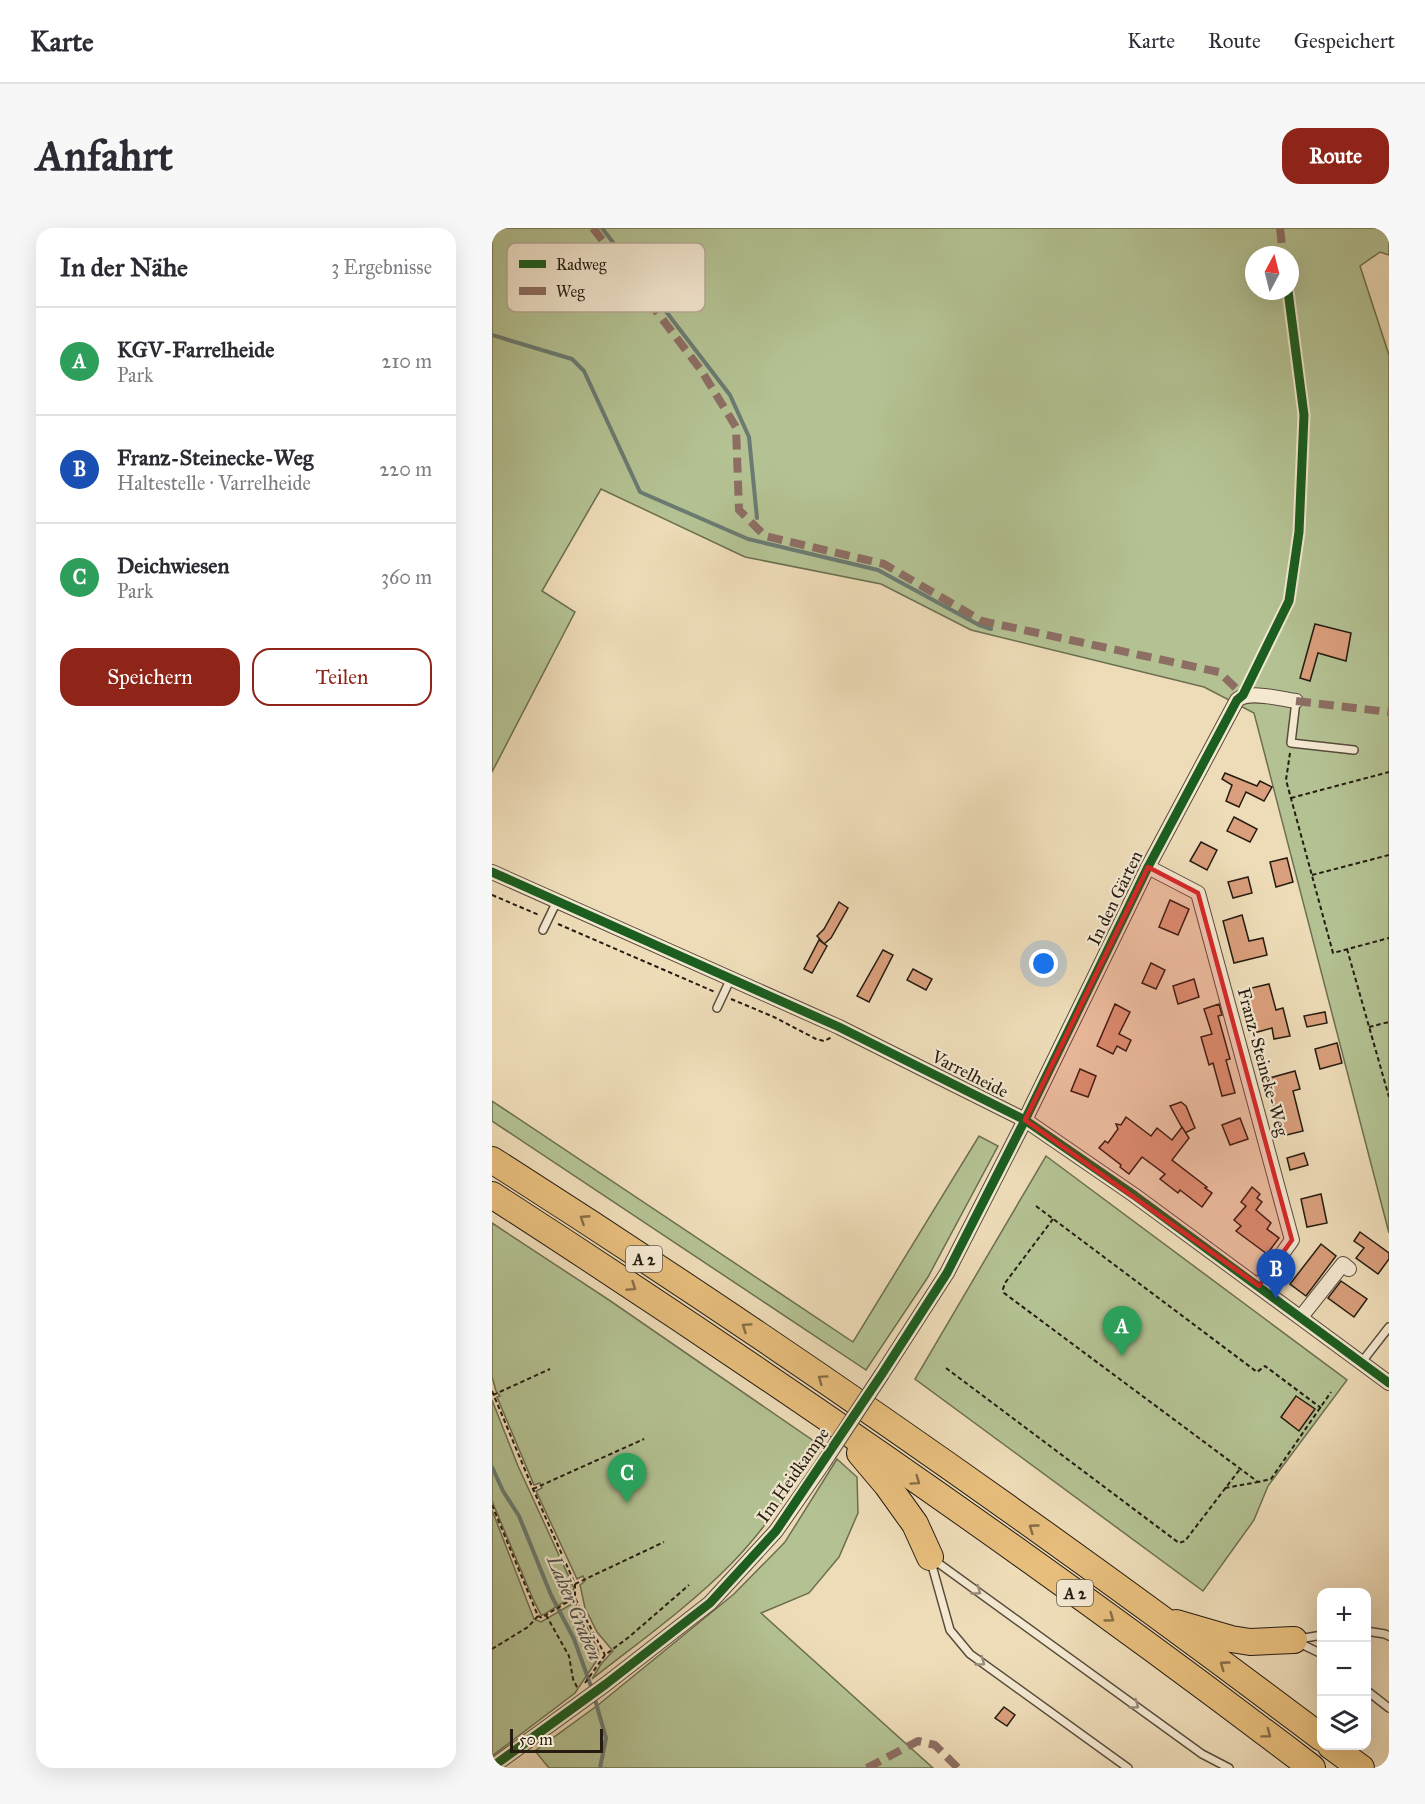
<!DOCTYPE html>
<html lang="de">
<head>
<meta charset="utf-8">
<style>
  body { margin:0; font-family:"IM FELL Great Primer",serif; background:#f7f7f7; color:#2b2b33 }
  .controls { position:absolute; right:18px; bottom:18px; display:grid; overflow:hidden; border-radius:12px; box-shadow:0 6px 24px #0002 }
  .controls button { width:54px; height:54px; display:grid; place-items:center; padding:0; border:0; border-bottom:2px solid #e1e1e2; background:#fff; color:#2b2b33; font:30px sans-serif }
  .compass { position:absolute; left:753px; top:18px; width:54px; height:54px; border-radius:50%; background:#fff; box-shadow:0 6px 24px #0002; rotate:7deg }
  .scale { position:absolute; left:18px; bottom:15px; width:93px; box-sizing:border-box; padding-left:6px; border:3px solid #251c11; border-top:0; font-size:16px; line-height:21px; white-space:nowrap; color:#251c11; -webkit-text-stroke:4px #f4e8d1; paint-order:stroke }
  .you { position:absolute; left:552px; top:736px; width:21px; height:21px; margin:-15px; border:4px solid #fff; border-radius:50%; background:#1a73e8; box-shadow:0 0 0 9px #1a73e833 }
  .badge { display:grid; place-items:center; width:39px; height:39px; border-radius:50%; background:#8f2418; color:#fff; font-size:20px; font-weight:700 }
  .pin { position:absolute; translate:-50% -50px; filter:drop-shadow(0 2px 3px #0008) }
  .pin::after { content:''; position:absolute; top:32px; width:21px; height:18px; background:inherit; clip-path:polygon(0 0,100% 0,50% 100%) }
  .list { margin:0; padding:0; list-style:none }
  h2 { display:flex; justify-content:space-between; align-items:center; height:78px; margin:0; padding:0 24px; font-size:26px }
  h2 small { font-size:20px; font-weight:400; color:#7c7c81 }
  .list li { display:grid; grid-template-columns:39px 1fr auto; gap:18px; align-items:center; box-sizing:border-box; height:108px; padding:0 24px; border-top:2px solid #e1e1e2 }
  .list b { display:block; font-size:22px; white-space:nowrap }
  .list p { margin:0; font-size:20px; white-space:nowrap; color:#7c7c81 }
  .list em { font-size:20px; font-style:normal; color:#7c7c81 }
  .actions { display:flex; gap:12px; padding:18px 24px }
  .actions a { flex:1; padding:14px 0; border:2px solid #8f2418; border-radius:18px; text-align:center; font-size:21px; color:#8f2418 }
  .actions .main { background:#8f2418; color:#fff }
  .icon { flex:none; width:33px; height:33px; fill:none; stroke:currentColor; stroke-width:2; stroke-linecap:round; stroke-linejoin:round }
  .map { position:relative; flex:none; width:897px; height:1540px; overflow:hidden; border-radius:18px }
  header { display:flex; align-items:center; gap:36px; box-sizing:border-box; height:84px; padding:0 30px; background:#fff; border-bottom:2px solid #e1e1e2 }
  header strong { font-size:28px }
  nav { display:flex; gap:33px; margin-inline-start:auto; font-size:21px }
  .intro { display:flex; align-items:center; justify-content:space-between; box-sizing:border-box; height:144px; padding:0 36px }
  h1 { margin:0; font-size:42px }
  .button { padding:15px 27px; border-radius:18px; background:#8f2418; color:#fff; font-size:21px; font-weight:700 }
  main { display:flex; gap:36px; padding:0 36px }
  aside { flex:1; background:#fff; border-radius:18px; box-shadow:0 6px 24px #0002 }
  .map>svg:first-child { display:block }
  .green { fill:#b4c293; stroke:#6c6f52; stroke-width:1.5; fill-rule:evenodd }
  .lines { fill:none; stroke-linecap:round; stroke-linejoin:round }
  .stream { stroke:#6b7b72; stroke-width:4 }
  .building { fill:#da9f7c; stroke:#251c11; stroke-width:1.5 }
  .lane-casing { stroke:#574c3b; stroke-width:10 }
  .street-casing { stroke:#574c3b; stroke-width:16 }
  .highway-casing { stroke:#251c11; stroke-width:28 }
  .path { stroke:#251c11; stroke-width:2; stroke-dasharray:4.5 3; stroke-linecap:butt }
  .lane { stroke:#f4e8d1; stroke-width:7 }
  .street { stroke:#f4e8d1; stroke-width:14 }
  .highway { stroke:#e7be7c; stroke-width:26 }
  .street-bridge-casing { stroke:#574c3b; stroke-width:16; stroke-linecap:butt }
  .street-bridge { stroke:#f4e8d1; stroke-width:14 }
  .quiet { stroke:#8d6e63; stroke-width:8; stroke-dasharray:15 8; stroke-linecap:butt }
  .cycleway-casing { stroke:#f4e8d1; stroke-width:13 }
  .cycleway { stroke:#1b5e20; stroke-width:9 }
  .oneway { stroke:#866d46 }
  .oneway2 { stroke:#978c7b }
  .marked { fill:#d62828; fill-opacity:0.2; stroke:#d62828; stroke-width:4.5; stroke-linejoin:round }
  .labels { text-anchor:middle; stroke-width:4.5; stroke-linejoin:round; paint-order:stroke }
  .shield { fill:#f4e8d1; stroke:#63594b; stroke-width:1.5 }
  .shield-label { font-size:16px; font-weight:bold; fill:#251c11 }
  .street-label { font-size:18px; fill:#251c11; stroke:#f4e8d1 }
  .water-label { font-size:20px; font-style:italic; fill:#4e534a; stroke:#f4e8d1 }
  .key { fill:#f4e8d1; stroke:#b6ab97; stroke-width:1.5 }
  .key-label { font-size:16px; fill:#251c11 }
</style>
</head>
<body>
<header>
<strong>Karte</strong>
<nav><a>Karte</a><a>Route</a><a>Gespeichert</a></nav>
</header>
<div class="intro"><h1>Anfahrt</h1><a class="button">Route</a></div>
<main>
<aside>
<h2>In der Nähe<small>3 Ergebnisse</small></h2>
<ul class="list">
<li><span class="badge" style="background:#2e9e5b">A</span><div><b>KGV-Farrelheide</b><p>Park</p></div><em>210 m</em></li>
<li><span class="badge" style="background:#1a4fb4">B</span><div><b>Franz-Steinecke-Weg</b><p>Haltestelle · Varrelheide</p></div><em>220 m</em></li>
<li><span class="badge" style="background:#2e9e5b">C</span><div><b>Deichwiesen</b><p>Park</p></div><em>360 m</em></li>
</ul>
<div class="actions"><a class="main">Speichern</a><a>Teilen</a></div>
</aside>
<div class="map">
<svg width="897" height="1540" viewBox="0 0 897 1540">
  <rect width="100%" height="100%" fill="#eedcb8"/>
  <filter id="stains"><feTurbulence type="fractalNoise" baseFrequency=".00333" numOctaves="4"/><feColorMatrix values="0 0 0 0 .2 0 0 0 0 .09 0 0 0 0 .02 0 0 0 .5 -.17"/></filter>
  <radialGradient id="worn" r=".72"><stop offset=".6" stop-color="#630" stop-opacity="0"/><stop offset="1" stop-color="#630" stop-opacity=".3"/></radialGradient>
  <!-- green -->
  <g class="green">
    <path d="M0,0h897v27l-9,-3 -20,14 29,89v878l-135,-520 -50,-26 -233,-57 -90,-46 -136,-27 -144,-68 -59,102 33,21 -83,160zM762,27h36v36h-36z"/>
    <polygon points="0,873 361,1114 487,908 506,918 436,1049 374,1142 0,893"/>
    <polygon points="554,928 855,1152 776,1258 762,1292 711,1363 423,1151"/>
    <path d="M0,995l117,77 212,146c-28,40 -55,82 -89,117 -42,43 -93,79 -140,116l9,-15 12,-13 -16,-19 -12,-24 -5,-23 5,-4 -2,-5 -6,3 -41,-88 6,-3 -2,-5 -6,2 -37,-88 3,-1 -4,-5 -4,-14z"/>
    <polygon points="0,1172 26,1238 82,1360 77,1371 51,1387 49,1387 41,1371 0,1273"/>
    <polygon points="345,1231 365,1249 366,1285 347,1329 317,1365 269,1385 441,1540 57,1540 43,1523 106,1477 242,1366 293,1314"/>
    <polygon points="0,1282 42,1391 49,1394 83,1374 106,1422 107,1429 83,1465 0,1528"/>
  </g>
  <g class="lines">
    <!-- stream -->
    <g class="stream">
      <polyline points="110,0 238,167 257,209 265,290"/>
      <polyline points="0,107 80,131 92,143 148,264 256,311 386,342 487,397 499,401"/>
      <polyline points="0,1239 11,1263 27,1288 59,1367 82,1411 100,1461"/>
      <polyline points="102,1468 114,1510 108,1540"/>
    </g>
  </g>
  <!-- building -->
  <g class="building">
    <polygon points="823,396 859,405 854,433 826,425 818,453 808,450"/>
    <polygon points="733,545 765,558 768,553 780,559 772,573 754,564 747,579 734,573 740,557 730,551"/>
    <polygon points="742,589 765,601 758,614 735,603"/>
    <polygon points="709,614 725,622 715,642 698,633"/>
    <polygon points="795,630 801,654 784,659 778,634"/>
    <polygon points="756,649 760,665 741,670 736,654"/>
    <polygon points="678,672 697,681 686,707 667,699"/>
    <polygon points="347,674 356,680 339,710 332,716 325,708 332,701"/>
    <polygon points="750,687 757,713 771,710 775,727 742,735 731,693"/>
    <polygon points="327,712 335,718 320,745 312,741"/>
    <polygon points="391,722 401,727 377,774 365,768"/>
    <polygon points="659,735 673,742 664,761 650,755"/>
    <polygon points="421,741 440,751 434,762 415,752"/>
    <polygon points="702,751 707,769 686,776 681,758"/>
    <polygon points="777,756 784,782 791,780 798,808 782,811 780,800 762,805 751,762"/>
    <polygon points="623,776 638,784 627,806 639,812 634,823 625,818 621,826 605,818"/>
    <polygon points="727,776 730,787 726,788 738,831 734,832 743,865 730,868 721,835 717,837 709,809 720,806 712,781"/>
    <polygon points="833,784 835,795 815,799 812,788"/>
    <polygon points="845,815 850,835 828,841 823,821"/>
    <polygon points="588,841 604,848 596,869 579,863"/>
    <polygon points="803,843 808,861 801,863 811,903 790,908 774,851"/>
    <polygon points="689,874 694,878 703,900 693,905 678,878"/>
    <polygon points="634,889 659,908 665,900 680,912 690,899 697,910 680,932 715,959 713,960 720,965 710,979 688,962 686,965 668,951 673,946 650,929 637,946 628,939 629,937 607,920 613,913 616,915 626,901 624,896 629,897"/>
    <polygon points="748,890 756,911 738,917 730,897"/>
    <polygon points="812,925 816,937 798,942 795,930"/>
    <polygon points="760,959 768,966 765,970 770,974 764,982 779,995 775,1001 787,1010 775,1026 744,1003 749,998 742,992 754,978 749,974"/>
    <polygon points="829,966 835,995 815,999 809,971"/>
    <polygon points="868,1004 897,1025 897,1031 886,1046 864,1030 872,1020 862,1013"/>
    <polygon points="829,1016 844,1028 814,1068 798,1056"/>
    <polygon points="849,1053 875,1071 862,1089 836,1070"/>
    <polygon points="804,1168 823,1181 807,1203 789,1189"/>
    <polygon points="512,1479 523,1487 515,1498 503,1490"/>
  </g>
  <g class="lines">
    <!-- lane casing -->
    <g class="lane-casing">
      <g id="lane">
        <polyline points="804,473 799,515 862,522"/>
        <polyline points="51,702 65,673"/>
        <polyline points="225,780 239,750"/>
        <polyline points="869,1135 897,1099"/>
        <polyline points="442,1332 710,1526 737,1540"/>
        <polyline points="439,1334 458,1402 478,1426 636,1540"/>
        <polyline points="874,1403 893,1406 897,1408"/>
        <polyline points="807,1411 830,1407"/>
        <polyline points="805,1414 830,1426"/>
        <polyline points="874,1462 897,1480"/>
      </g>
    </g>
    <!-- street casing -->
    <g class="street-casing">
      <g id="street">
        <polyline points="656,639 706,665 800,1012 767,1058"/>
        <polyline points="0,644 347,799 533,892 642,967 897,1155"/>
        <polyline points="809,1089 851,1036 857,1041"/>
        <path d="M390,1146l65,-101 78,-153 123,-253 89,-167c12,-10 44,-1 59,1"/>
        <polyline points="0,1539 114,1456 218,1375 284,1303 330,1237"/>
      </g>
    </g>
    <!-- highway casing -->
    <g class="highway-casing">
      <g id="highway">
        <path d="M0,932c284,181 561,375 830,578"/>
        <path d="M0,967c280,181 555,371 820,573"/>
        <polyline points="368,1225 395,1257 423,1296 438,1329"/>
        <polyline points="684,1395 739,1411 758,1414 802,1412"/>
        <polyline points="839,1518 869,1540"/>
      </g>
    </g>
    <!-- path -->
    <g class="path">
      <polyline points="798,525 794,552 841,725 897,710"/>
      <polyline points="799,570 897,544"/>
      <polyline points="820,647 897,627"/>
      <polyline points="0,667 47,687"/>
      <polyline points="66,696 223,764"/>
      <polyline points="855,721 897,869"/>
      <polyline points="239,771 282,789 324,811 332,813 340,809"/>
      <polyline points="877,799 897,794"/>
      <polyline points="544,978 765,1144 773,1138 829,1180"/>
      <polyline points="561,991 513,1055 511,1061 512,1065 766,1254 779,1251 839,1164"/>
      <polyline points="454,1140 687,1315 693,1313 748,1241"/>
      <polyline points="0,1163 41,1261 83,1356 83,1370 113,1427"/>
      <polyline points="1,1167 58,1141"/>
      <polyline points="733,1260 766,1254"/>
      <polyline points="41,1261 152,1211"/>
      <polyline points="0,1277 46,1388 50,1390 54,1387 82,1370"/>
      <polyline points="83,1356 172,1314"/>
      <polyline points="54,1387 77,1428 81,1451 86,1461"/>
      <polyline points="0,1421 36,1399 46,1388"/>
      <polyline points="93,1455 113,1427 137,1409 197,1357"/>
    </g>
    <!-- lane -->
    <use href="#lane" class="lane"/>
    <!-- street -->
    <use href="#street" class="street"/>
    <!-- highway -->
    <use href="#highway" class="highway"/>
    <!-- street-bridge casing -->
    <g class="street-bridge-casing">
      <polyline id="street-bridge" points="330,1237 390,1146"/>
    </g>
    <!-- street-bridge -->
    <use href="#street-bridge" class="street-bridge"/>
    <!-- quiet -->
    <g class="quiet">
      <polyline points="101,0 209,142 244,199 247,282 273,308 392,336 490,393 727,444 751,467 753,463"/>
      <polyline points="788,0 791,27"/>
      <polyline points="804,473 897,484"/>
      <polyline points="375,1540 426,1513 443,1517 466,1540"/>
    </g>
    <!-- cycleway casing -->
    <g class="cycleway-casing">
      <g id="cycleway">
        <polyline points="0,644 347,799 533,892 642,967 897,1155"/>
        <polyline points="0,1539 114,1456 218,1375 284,1303 390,1146 455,1045 533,892 656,639 745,472 751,467 797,373 807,304 812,187 796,63"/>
      </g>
    </g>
    <!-- cycleway -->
    <use href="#cycleway" class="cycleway"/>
  </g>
  <!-- one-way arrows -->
  <defs><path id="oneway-chevron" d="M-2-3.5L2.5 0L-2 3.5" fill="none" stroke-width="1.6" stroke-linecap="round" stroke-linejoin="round" transform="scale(1.5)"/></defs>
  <g class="oneway">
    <use href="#oneway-chevron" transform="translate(92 991) rotate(-147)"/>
    <use href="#oneway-chevron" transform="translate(140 1059) rotate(34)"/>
    <use href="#oneway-chevron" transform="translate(254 1099) rotate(-146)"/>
    <use href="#oneway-chevron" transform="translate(330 1151) rotate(-145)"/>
    <use href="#oneway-chevron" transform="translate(424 1253) rotate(35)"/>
    <use href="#oneway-chevron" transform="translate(541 1300) rotate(-144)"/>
    <use href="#oneway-chevron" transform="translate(618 1390) rotate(36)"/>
    <use href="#oneway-chevron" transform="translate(732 1437) rotate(-144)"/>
    <use href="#oneway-chevron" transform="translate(775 1506) rotate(37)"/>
  </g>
  <g class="oneway2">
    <use href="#oneway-chevron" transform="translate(485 1363) rotate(36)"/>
    <use href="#oneway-chevron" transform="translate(489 1434) rotate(36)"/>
    <use href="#oneway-chevron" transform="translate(643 1477) rotate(36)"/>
  </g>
  <!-- marked area -->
  <path class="marked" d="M656,639l50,26 94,347 -33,46 -234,-166z"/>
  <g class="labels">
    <!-- shield labels -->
    <g class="shield">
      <rect x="134" y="1018" width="36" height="26" rx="4.5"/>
      <rect x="565" y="1352" width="36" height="26" rx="4.5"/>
    </g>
    <g class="shield-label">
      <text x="152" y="1037">A 2</text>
      <text x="583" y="1371">A 2</text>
    </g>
    <!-- street labels -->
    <g class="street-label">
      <text transform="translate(623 670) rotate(-64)" y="6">In den Gärten</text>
      <text transform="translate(771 834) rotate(75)" y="6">Franz-Steineke-Weg</text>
      <text transform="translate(478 846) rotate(27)" y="6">Varrelheide</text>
      <text transform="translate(301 1247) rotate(-55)" y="6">Im Heidkampe</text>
    </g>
    <!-- water labels -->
    <g class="water-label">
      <text transform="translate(83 1380) rotate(67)" y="7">Laher Graben</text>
    </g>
  </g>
  <!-- legend -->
  <rect x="15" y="15" width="198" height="69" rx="9" class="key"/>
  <rect x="27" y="32" width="27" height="8" fill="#1b5e20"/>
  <rect x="27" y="59" width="27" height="8" fill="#8d6e63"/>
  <g class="key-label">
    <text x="64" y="42">Radweg</text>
    <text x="64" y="69">Weg</text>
  </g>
  <rect width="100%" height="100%" filter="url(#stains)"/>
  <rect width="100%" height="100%" fill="url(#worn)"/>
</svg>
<div class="controls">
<button>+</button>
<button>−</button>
<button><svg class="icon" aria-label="layers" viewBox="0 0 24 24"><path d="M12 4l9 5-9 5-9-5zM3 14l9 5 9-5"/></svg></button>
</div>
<svg class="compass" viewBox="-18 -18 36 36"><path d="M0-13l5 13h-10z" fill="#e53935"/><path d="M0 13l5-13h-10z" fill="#7c7c81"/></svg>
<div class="scale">50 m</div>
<div class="you"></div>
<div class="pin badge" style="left:630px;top:1128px;background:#2e9e5b">A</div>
<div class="pin badge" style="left:784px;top:1071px;background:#1a4fb4">B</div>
<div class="pin badge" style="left:135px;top:1275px;background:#2e9e5b">C</div>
</div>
</main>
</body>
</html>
